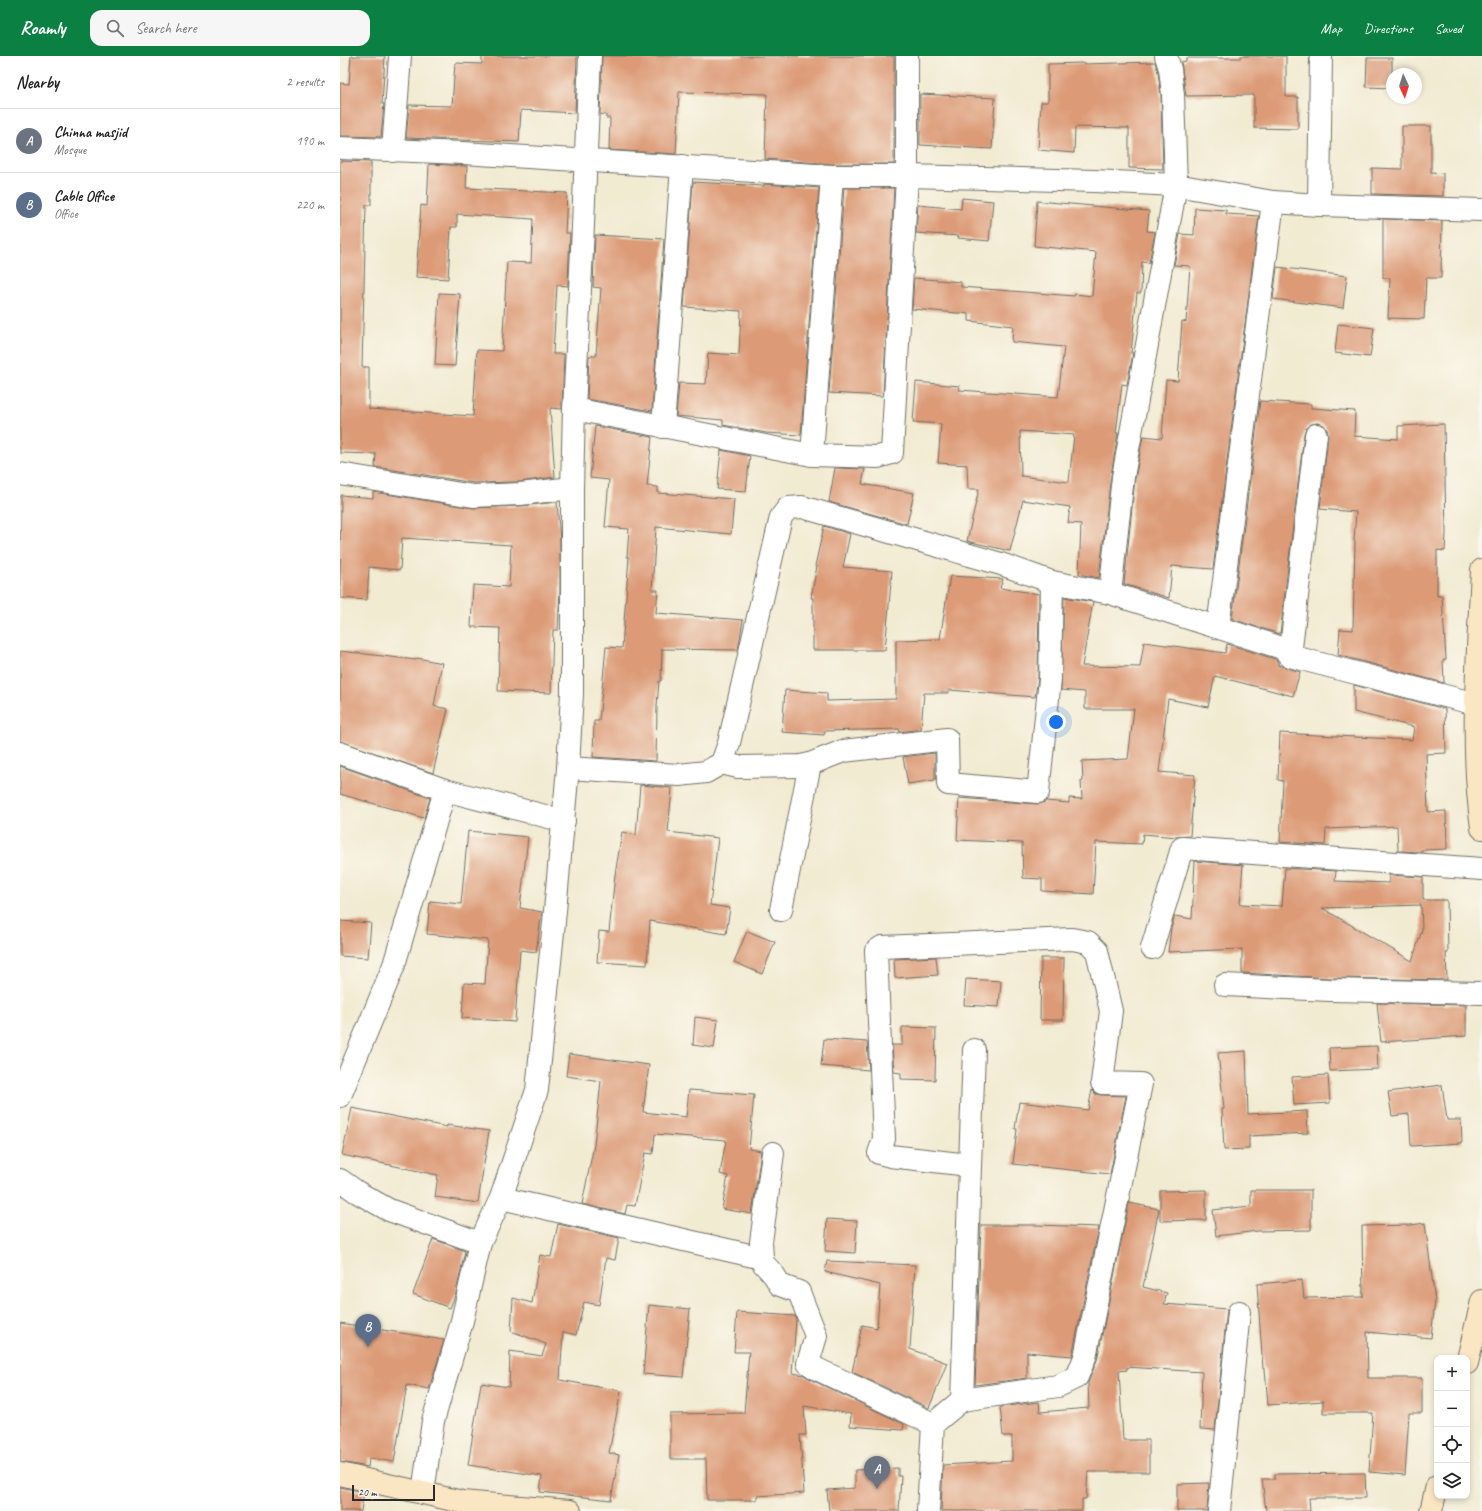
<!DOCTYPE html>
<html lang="en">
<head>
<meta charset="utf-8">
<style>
  body { margin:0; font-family:Caveat,sans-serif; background:#f6f6f6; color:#222 }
  .controls { position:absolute; right:12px; bottom:12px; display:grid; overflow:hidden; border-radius:8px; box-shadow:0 2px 6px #0003 }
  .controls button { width:36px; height:36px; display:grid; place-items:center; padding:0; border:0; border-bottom:1px solid #e0e0e0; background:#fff; color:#222; font:20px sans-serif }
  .compass { position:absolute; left:1046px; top:12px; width:36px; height:36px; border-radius:50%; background:#fff; box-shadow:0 2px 6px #0003; rotate:176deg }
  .scale { position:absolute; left:12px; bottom:10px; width:83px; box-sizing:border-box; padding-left:4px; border:2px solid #2b2b2b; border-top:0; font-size:11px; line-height:14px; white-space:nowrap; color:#2b2b2b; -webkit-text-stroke:3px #fbf7ec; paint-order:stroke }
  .you { position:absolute; left:716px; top:666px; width:14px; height:14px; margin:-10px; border:3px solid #fff; border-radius:50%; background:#1a73e8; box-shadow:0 0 0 6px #1a73e833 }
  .badge { display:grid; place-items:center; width:26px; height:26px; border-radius:50%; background:#0b8043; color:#fff; font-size:13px; font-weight:700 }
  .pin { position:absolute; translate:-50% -33px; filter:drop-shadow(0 1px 2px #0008) }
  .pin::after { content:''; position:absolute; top:21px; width:14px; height:12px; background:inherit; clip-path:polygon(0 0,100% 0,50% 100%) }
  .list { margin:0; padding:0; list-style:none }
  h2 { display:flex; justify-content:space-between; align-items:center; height:52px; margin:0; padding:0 16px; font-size:17px }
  h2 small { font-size:13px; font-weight:400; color:#767676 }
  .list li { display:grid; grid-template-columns:26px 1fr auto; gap:12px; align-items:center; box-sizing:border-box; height:64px; padding:0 16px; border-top:1px solid #e0e0e0 }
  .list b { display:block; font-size:15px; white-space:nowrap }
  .list p { margin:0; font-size:13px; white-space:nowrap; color:#767676 }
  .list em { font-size:13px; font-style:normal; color:#767676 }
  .icon { flex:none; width:22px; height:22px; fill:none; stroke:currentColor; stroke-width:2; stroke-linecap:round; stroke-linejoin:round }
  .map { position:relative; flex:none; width:1142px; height:1455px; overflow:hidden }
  header { display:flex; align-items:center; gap:24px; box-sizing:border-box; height:56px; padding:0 20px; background:#0b8043; color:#fff }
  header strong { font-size:19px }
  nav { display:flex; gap:22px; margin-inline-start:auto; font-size:14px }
  .search { width:280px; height:36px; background:#f6f6f6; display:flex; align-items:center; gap:10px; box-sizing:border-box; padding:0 14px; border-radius:12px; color:#767676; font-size:15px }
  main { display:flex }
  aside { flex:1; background:#fff }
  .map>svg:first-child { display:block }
  .building { fill:#dc9a76; fill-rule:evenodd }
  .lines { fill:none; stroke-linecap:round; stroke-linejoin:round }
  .street-casing { stroke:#706e65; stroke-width:24 }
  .secondary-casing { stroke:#706e65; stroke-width:24 }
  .street { stroke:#fff; stroke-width:22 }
  .secondary { stroke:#fbe6c4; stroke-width:22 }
</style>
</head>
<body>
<header>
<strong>Roamly</strong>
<div class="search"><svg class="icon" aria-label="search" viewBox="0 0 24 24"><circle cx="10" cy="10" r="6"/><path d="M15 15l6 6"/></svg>Search here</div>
<nav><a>Map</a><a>Directions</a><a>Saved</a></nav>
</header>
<main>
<aside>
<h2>Nearby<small>2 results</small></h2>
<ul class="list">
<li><span class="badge" style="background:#6b7280">A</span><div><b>Chinna masjid</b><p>Mosque</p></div><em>190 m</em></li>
<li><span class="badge" style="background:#5c6f8a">B</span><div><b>Cable Office</b><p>Office</p></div><em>220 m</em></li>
</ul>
</aside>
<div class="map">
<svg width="1142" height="1455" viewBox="0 0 1142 1455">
  <rect width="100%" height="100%" fill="#fbf7ec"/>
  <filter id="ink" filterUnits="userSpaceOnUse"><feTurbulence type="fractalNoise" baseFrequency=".025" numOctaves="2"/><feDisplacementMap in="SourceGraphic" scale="8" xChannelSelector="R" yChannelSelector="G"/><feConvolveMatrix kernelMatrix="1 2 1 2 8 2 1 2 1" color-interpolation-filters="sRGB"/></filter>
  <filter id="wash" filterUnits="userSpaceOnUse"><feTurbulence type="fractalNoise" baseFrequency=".012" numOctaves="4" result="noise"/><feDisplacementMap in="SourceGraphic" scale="16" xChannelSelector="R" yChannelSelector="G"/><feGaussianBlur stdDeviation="0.9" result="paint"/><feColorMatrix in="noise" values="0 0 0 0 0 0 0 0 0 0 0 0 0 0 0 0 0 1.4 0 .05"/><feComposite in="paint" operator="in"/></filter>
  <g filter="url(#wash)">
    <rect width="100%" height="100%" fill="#f1ebd2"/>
    <g id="blocks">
      <!-- building -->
      <g class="building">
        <polygon points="11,0 45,0 42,48 44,48 41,81 0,80 0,27 9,28"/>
        <polygon points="142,0 237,0 235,57 181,54 179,86 66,82 69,49 112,50 115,7 142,8"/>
        <polygon points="262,0 554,0 554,108 492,108 425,103 427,38 339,36 336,98 269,94 270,62 266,62 266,59 260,58"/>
        <polygon points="901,0 946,0 946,41 958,41 958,73 914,72 914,39 846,40 841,6 846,5 846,2 901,2"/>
        <polygon points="1027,2 1052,2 1052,32 1026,31"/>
        <polygon points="815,6 818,16 821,40 823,113 789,112 789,72 735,71 734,97 698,94 701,46 708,46 708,8 742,7 743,8"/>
        <polygon points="580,38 655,42 652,93 580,89"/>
        <polygon points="1062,70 1091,70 1091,116 1103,117 1103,140 1032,138 1032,112 1062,113"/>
        <polygon points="0,105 31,106 31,149 26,149 22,311 29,311 29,353 133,360 137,294 162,295 167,206 191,207 193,163 117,158 117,171 111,171 108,223 76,221 81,149 87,150 89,108 127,110 126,132 227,137 225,177 230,177 228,230 217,229 213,298 224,298 222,353 210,352 215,421 179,426 134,427 35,411 36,398 0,397"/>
        <polygon points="353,126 424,130 424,128 479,132 461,379 426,377 383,369 383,364 336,360 339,327 366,328 368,297 399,299 401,255 344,251"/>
        <polygon points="504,132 554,132 543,340 489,337"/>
        <polygon points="622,142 653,145 649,185 618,182 619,180 576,177 578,149 621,153"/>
        <path d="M697,145l112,10 -2,20 8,1 -6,31 -7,-1 -1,31h-4l-6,60h2l-6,32 -5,-1 -6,49h2l-7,43 -12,102 -20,-4 2,-50 -13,-1 2,-16 -47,-7 -13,51 -43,-10 12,-52h-11l-1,-24 -29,-2 3,-39 -28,-2 3,-40 44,4 -1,4 99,7 6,-50 -52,-5 1,-16 -44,-5v-7l-57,-5 2,-31 47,4v5l113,9 1,-2 17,2 4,-44 -62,-6zM680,375l54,4 -5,47 -48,-6z"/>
        <polygon points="855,152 886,154 886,158 919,160 873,513 832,510 829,542 784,528 795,423 803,380 822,382 826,324 838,325 842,265 846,266 850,210 834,209 840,178 854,179"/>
        <polygon points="1043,163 1102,165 1101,222 1086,222 1084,263 1048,262 1050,222 1043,222"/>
        <polygon points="255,179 324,183 312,355 247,343 249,300 256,300 261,232 253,231"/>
        <polygon points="937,211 1007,220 1003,252 933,243"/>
        <polygon points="99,237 120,238 115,310 95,309"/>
        <polygon points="998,268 1034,272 1030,301 995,297"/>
        <polygon points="920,345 971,348 971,352 1015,355 1014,380 1058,383 1058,370 1104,368 1106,478 1105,495 1097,494 1097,540 1102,540 1106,603 1103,604 1104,627 998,599 1000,573 1013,574 1015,485 1014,485 1016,456 980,453 988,380 987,374 984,369 978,367 971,368 966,372 964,378 940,578 892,563"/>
        <polygon points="255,370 312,381 307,430 318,431 318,437 394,443 391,478 316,471 312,534 318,534 316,557 403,564 398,594 322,593 321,625 319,625 317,650 316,705 253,701 254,665 259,665 266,591 282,592 289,501 287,501 289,473 265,471 269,424 250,422"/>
        <polygon points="381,394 410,400 406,435 377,433"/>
        <polygon points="495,412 525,413 522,428 574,437 567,468 489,446"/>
        <polygon points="33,436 133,452 181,450 217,446 220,485 220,535 218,574 213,574 211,637 158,635 160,572 131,571 133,529 169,531 171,489 62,482 60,514 29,511 27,544 0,542 1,439 33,442"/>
        <polygon points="484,470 510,478 503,511 552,515 545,594 473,594 473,542 471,542 477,510 475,510"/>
        <polygon points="610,520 663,523 660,532 699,538 698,622 695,641 609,634 609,637 584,637 581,673 560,676 559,673 485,675 484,679 442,676 445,634 487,637 487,645 556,643 556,584 600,583"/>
        <polygon points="724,541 753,546 742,610 800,611 804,586 885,597 887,588 935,603 938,606 938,609 960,616 953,640 875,620 868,651 828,643 819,716 855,719 850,780 837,781 803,778 802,788 756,786 753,838 702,835 702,823 683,822 682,787 617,784 619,742 697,748 703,747 706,745 729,747 729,742 742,743 741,725 743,725 742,705 788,703 794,653 745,653 745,636 721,634"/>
        <polygon points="0,595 76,604 77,602 102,607 94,650 108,653 93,717 0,685"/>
        <polygon points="1014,629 1105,653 1106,697 1086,698 1088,756 1106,755 1107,793 1082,794 1082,796 1058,795 1057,770 986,773 985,789 940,786 943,725 938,724 940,677 1072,684 1074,671 1014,656"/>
        <polygon points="595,697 595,724 568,728 563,701"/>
        <polygon points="0,710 90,742 84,762 0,738"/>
        <polygon points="300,729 332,732 328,776 378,782 370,849 390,852 386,878 310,865 307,909 257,906 259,875 269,876 275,819 282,776 296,779"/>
        <polygon points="128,775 188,781 180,852 202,856 196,896 180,894 175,966 122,962 124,927 145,928 148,884 87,878 90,845 121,848"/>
        <path d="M855,805l48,4 -3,39 42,2 3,-38 51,3 -1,10 54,2v-8l34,2v23h24l1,53h-2l1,27 -117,-2 -88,-5v-24l-74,3 3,-23 4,-13 17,3zM1081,849l1,25 -10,31 -90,-53z"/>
        <polygon points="0,865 31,867 28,902 0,900"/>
        <polygon points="407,875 435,886 422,918 394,906"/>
        <polygon points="596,901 598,919 555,922 554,903"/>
        <polygon points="701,902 724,902 723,964 700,964"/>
        <polygon points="626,923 661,925 659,951 624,949"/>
        <polygon points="1037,947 1126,949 1126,980 1041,986"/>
        <polygon points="355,961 378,964 374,992 353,989"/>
        <polygon points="562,971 596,972 595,1024 561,1023 561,1017 554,1016 552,989 562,989"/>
        <polygon points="484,983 527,986 529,1014 481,1010"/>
        <polygon points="1037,990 1038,1013 990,1015 989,992"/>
        <polygon points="906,995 908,1058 967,1055 968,1077 909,1080 909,1093 884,1094 882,1053 884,1053 878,997"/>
        <polygon points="229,998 309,1009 303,1056 346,1061 349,1034 414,1039 409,1093 421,1095 412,1158 382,1153 388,1120 380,1118 386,1084 315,1078 313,1098 305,1097 295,1150 287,1149 285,1158 242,1148 254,1089 261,1025 226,1020"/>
        <polygon points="988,1019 990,1047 954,1049 952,1021"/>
        <polygon points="1102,1029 1107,1064 1121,1064 1122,1087 1071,1090 1069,1058 1052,1060 1048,1036"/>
        <polygon points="752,1034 756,1038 761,1039 786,1040 770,1118 673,1108 677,1073 675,1073 679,1046 748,1054"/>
        <polygon points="12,1052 107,1071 107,1069 149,1075 138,1147 95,1141 98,1119 2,1099"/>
        <polygon points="866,1134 866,1164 820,1165 820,1135"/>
        <polygon points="911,1134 971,1134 971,1174 918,1175 876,1180 873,1154 911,1150"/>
        <polygon points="789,1147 819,1153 803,1231 827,1237 824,1248 887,1253 875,1374 860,1373 862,1316 787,1311 787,1314 779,1315 783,1384 809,1384 809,1416 748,1416 746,1443 742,1443 742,1455 601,1455 603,1409 672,1405 672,1380 663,1380 660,1351 699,1346 700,1356 749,1352 748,1327 757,1304"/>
        <polygon points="487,1163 517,1165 515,1197 485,1195"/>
        <polygon points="1085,1167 1095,1245 1091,1282 1027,1276 1028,1322 1082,1322 1082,1357 1069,1357 1065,1419 1029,1416 1033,1357 983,1357 983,1345 928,1349 925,1313 923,1313 917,1228 962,1224 964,1242 1023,1241 1022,1170 1071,1169"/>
        <polygon points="218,1168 279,1182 275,1204 266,1202 259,1249 244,1246 236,1279 223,1276 220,1324 281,1335 269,1397 279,1399 271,1444 200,1436 202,1420 128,1409 141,1327 169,1331 170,1295 202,1300 206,1288 171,1275 173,1242 192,1247 200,1199 211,1201"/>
        <polygon points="641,1169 695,1169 759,1171 732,1300 687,1296 687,1322 635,1329"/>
        <polygon points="93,1183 125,1195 116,1237 110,1252 73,1238"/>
        <polygon points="487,1205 575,1209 570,1293 607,1307 589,1352 512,1316 522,1269 537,1272 540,1229 485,1216"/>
        <polygon points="309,1249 350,1253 343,1321 303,1318"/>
        <polygon points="397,1256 455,1260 456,1264 452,1317 464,1319 472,1324 564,1368 563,1374 510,1370 511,1358 464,1350 466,1379 460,1379 464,1437 417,1440 417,1444 367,1444 366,1403 330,1403 330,1358 404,1357 409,1296 394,1296"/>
        <polygon points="0,1267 104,1284 89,1333 67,1329 54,1406 29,1402 28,1411 0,1406"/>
        <polygon points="558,1412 558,1420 561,1420 559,1455 489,1455 487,1434 515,1432 515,1414"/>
        <polygon points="1025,1417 1026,1442 969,1442 970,1455 926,1455 922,1423 935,1423 935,1418"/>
        <polygon points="869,1427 867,1455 837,1455 837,1428"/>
        <polygon points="0,1431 24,1436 21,1455 0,1455"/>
      </g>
    </g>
  </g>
  <g filter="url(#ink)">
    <use href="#blocks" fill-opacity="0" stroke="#706e65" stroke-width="1"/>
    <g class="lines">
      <!-- street casing -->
      <g class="street-casing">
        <g id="street">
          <polyline points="0,92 123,97 492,120 567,120 754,125 836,129 933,146 979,149 1142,154"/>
          <polyline points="53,95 60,0"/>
          <polyline points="979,149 981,0"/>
          <polyline points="234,353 472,399 538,401 552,397 567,120 567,0"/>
          <polyline points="323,371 342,110"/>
          <polyline points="472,399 492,120"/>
          <polyline points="0,418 133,440 180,438 232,432"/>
          <polyline points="770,537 783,421 836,129 833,39 830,13 826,0"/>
          <polyline points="878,571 933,146"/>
          <polyline points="950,600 976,379"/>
          <polyline points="0,697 105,734 224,765"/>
          <polyline points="382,707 398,711 460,710 470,708 503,695 607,683 608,728 698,736 710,623 712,526"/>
          <polyline points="228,712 339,719 366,716 382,707 389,687 441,461 448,452 462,451 661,508 712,526 770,537 942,592 950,600 1136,648"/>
          <polyline points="441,854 470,708"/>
          <polyline points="812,892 842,792 1142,813"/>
          <polyline points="885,929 990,934 1142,937"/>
          <polyline points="0,1040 54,909 105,734"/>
          <polyline points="433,1097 421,1186 422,1202 423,1207 434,1219 440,1229 459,1236 476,1280 468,1307 477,1313 593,1368"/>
          <polyline points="0,1124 17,1136 49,1154 140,1187"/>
          <polyline points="161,1142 422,1202"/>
          <polyline points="622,1344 718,1330 737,1321 745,1301 801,1028 762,1027 771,955 757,895 748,886 732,883 542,891 536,895 544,1083 539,1097 550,1100 629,1109"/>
          <polyline points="83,1437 93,1365 121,1269 140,1187 161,1142 197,1034 214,866 228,712 232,637 232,432 234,353 242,193 250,0"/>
          <polyline points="588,1455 593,1368 622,1344 634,994"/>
          <polyline points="879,1455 899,1256"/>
        </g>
      </g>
      <!-- secondary casing -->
      <g class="secondary-casing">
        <g id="secondary">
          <path d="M1142,514c-4,86 -12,173 0,258"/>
          <polyline points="1127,1307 1142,1245"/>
          <polyline points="0,1418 122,1446 230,1455"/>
          <polyline points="1091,1455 1097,1430"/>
        </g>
      </g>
      <!-- street -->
      <use href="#street" class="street"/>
      <!-- secondary -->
      <use href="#secondary" class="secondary"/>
    </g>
  </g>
</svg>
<div class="controls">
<button>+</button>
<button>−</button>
<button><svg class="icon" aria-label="locate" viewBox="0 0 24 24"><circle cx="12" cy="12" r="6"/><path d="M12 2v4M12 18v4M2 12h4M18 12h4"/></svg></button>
<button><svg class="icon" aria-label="layers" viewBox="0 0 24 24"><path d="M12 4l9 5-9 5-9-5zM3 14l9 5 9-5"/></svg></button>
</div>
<svg class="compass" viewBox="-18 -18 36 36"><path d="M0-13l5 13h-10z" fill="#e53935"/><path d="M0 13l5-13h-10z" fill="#767676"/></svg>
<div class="scale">20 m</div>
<div class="you"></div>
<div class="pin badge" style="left:537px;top:1433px;background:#6b7280">A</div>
<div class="pin badge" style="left:28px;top:1291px;background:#5c6f8a">B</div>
</div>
</main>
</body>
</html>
